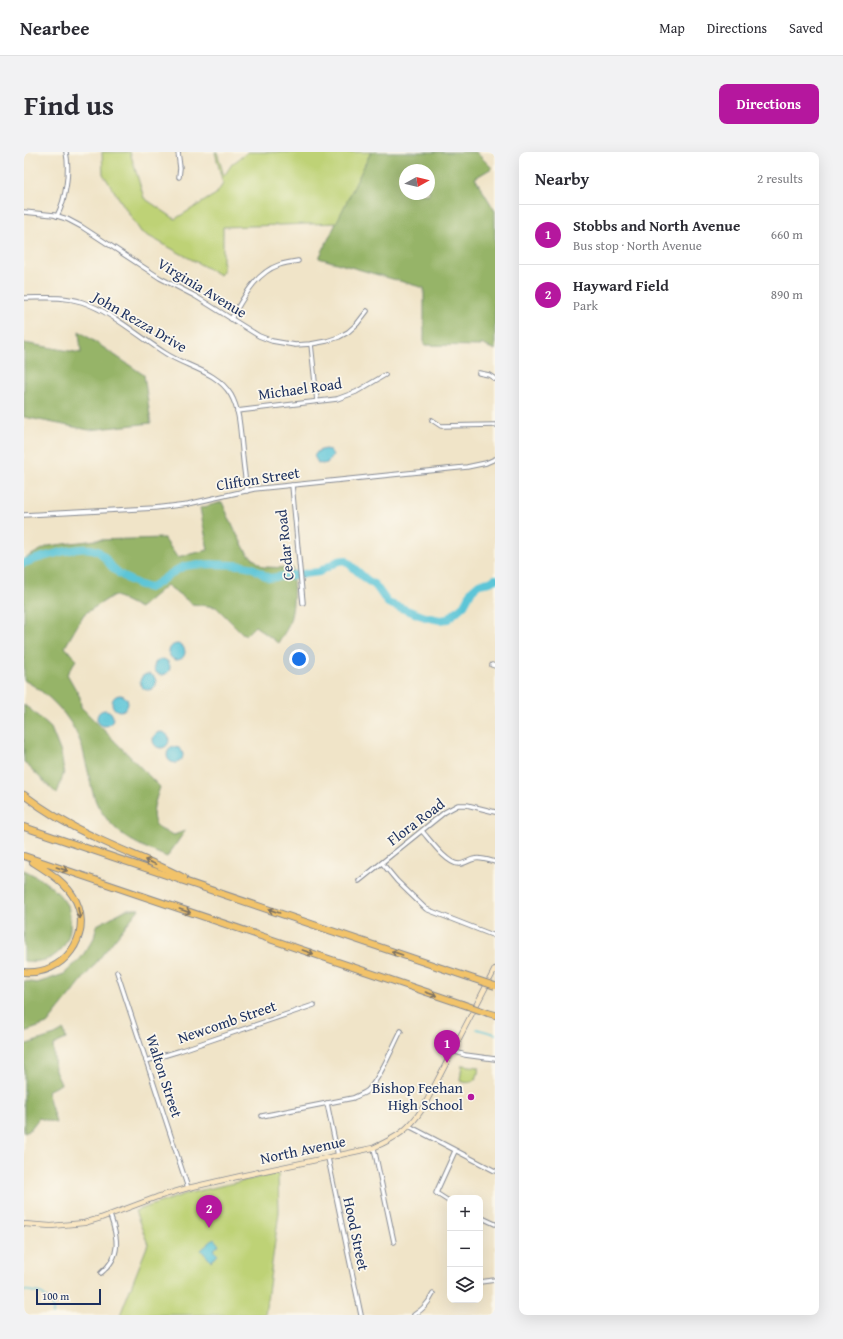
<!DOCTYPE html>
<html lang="en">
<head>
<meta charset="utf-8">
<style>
  body { margin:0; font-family:"Gentium Book Plus",serif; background:#f2f2f3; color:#2b2b33 }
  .controls { position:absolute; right:12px; bottom:12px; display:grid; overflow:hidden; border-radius:8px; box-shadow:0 4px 16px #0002 }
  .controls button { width:36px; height:36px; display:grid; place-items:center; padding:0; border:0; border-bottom:1px solid #e1e1e2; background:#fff; color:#2b2b33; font:20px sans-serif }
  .compass { position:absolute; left:375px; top:12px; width:36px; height:36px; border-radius:50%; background:#fff; box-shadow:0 4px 16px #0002; rotate:82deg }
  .scale { position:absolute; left:12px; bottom:10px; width:65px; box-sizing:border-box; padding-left:4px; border:2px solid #1b2f5e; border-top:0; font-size:11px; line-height:14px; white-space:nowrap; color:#1b2f5e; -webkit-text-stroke:3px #fbf7ec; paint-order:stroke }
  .you { position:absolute; left:275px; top:507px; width:14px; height:14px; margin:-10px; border:3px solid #fff; border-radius:50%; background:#1a73e8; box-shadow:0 0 0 6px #1a73e833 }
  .badge { display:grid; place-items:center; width:26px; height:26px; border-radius:50%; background:#b5179e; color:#fff; font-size:13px; font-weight:700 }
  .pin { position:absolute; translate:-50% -33px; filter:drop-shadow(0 1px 2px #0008) }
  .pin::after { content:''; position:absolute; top:21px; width:14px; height:12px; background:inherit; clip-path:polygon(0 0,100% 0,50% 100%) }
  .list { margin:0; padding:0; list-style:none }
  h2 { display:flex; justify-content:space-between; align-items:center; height:52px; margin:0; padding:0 16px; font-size:17px }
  h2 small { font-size:13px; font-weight:400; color:#7c7c81 }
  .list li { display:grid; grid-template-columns:26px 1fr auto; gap:12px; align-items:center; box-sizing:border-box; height:60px; padding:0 16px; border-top:1px solid #e1e1e2 }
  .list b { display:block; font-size:15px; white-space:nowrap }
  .list p { margin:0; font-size:13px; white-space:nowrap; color:#7c7c81 }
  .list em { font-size:13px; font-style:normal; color:#7c7c81 }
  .icon { flex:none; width:22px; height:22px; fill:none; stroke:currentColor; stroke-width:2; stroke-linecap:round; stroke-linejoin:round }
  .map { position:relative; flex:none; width:471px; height:1163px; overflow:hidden; border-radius:8px }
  header { display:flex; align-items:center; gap:24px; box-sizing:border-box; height:56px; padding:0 20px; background:#fff; border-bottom:1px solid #e1e1e2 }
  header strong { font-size:19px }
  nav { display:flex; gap:22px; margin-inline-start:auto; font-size:14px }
  .intro { display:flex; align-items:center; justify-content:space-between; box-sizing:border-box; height:96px; padding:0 24px }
  h1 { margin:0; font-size:28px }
  .button { padding:10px 18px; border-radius:8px; background:#b5179e; color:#fff; font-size:14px; font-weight:700 }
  main { display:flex; gap:24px; padding:0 24px }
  aside { flex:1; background:#fff; border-radius:8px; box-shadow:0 4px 16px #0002 }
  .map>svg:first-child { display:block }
  .green { fill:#bed276; stroke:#6c806a }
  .forest { fill:#96b467; stroke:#587262; fill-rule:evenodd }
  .water { fill:#5bc5d7; stroke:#3b7a9a }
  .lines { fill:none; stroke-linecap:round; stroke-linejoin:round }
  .stream { stroke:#5bc5d7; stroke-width:1.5 }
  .river { stroke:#5bc5d7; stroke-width:8 }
  .minor-casing { stroke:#868a93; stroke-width:5.5 }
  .secondary-casing { stroke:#868a93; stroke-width:6 }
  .motorway-casing { stroke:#868a93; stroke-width:8 }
  .minor { stroke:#fff; stroke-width:3.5 }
  .secondary { stroke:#fae7c3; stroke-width:4.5 }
  .motorway { stroke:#f2c36a; stroke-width:6 }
  .motorway-bridge-casing { stroke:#868a93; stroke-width:8; stroke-linecap:butt }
  .motorway-bridge { stroke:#f2c36a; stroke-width:6 }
  .oneway { stroke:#7c7263 }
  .poi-dot { fill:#b5179e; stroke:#fbf7ec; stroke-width:1.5 }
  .labels { text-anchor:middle; stroke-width:3.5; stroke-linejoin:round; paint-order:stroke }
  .street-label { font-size:15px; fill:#1b2f5e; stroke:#fbf7ec }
  .poi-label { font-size:15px; fill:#1b2f5e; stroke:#fbf7ec; text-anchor:end }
</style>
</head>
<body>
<header>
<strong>Nearbee</strong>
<nav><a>Map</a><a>Directions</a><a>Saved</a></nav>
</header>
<div class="intro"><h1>Find us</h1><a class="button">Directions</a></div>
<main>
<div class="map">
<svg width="471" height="1163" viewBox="0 0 471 1163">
  <rect width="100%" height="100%" fill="#fbf7ec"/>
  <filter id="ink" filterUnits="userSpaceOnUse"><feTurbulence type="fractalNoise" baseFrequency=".025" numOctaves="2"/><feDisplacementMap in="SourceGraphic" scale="8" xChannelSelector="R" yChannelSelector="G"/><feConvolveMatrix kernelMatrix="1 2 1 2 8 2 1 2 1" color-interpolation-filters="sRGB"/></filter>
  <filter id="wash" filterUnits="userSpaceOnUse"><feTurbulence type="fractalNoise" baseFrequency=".012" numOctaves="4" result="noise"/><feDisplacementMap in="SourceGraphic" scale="16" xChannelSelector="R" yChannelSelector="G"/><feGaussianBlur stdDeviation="0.9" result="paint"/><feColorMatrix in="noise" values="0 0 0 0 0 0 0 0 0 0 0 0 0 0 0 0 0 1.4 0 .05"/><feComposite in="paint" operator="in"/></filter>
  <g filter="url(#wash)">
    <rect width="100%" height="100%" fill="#f0e4c8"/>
    <!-- green -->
    <g class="green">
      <polygon points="78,0 106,0 120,46 151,67 192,42 199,32 191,0 193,0 200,24 208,12 224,0 347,0 313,71 199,75 199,119 196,123 117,80 79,22"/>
      <path d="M438,913l16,2c2,12 -7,19 -18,14z"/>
      <polygon points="254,1021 255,1060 241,1163 96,1163 124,1092 111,1059 161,1042"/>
    </g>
    <!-- forest -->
    <g class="forest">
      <path d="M347,0h105l16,16 -17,10 20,33v139l-14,-6v2l-57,-1v-57l-105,-30zM381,18h24v24h-24z"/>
      <polygon points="55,179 120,223 127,271 65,278 0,265 0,191 57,201"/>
      <path d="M198,350l12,27 13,24 16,14 29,1c2,18 3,41 -4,58 -2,6 -7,11 -10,17l-23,-17 -10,10 -29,-29 -24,-3 -25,-19 -27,23 -26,-13 -30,19 -19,33 11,13 -9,14 13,23 1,10 79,80c-4,13 -14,34 2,43 4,2 8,3 12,5l11,-4 -18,26c-28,-12 -48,-19 -66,-46 -8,-11 -10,-27 -13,-40 -3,-10 -4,-20 -8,-30 -11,-27 -31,-47 -56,-61v-121l24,-13 48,-6 68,-2 13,19 31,-7 -8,-42z"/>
      <polygon points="0,553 7,558 27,576 37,601 40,620 33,642 0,610"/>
      <path d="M0,718c18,9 34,19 44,37 2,4 2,10 2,15 2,18 -12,38 -31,39 -5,1 -10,0 -15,0z"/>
      <polygon points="103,757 115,757 23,872 0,880 0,829 13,831 40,822 57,806 70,786 73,773"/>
      <polygon points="40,878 42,887 29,893 31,919 37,932 23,939 32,971 15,966 5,979 0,981 0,893 31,883"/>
    </g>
    <!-- water -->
    <g class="water">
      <polygon points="301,297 306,298 309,303 303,311 298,312 294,311 290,304 294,299"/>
      <circle cx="153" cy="500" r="8"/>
      <circle cx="138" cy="515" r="8"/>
      <circle cx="124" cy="530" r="8"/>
      <circle cx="96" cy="551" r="8"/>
      <circle cx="81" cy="566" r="8"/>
      <circle cx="137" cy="588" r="8"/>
      <circle cx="151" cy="603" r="8"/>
      <polygon points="190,1087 195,1093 189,1098 194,1103 187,1109 177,1098"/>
    </g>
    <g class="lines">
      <!-- stream -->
      <g class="stream">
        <polyline points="453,877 471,882"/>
        <polyline points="0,1138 17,1141 29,1153 29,1163"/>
      </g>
      <!-- river -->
      <path class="river" d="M0,411c15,-5 62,-21 75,-11 6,4 9,11 14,16 10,10 23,16 36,20 12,-5 21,-16 34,-21 10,-4 57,-3 67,0 7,2 12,8 19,11l50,-6 19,-11 7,-1 22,20 8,5 13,18 37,14 15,3 8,-1 16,-14 8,-15 7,-6 11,-2 5,-3"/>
    </g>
  </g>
  <g filter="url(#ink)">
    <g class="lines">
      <!-- minor casing -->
      <g class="minor-casing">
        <g id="minor">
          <polyline points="154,0 156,16 155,25"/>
          <polyline points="0,60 30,63 43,67 58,75 136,126 171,144 235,184 248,189 271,193 287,192 303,189 315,185 324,180 333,172 343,159"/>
          <path d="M33,64c9,-17 13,-45 9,-64"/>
          <path d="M0,146c20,0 39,-2 58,4 30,10 56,34 83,51 21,14 52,18 66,42 9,16 9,35 11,53 1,15 3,29 5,43"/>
          <path d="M207,167c12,-20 24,-46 48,-54 6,-2 12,-3 19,-4"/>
          <polyline points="287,192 293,249"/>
          <polyline points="455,221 465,223 471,227"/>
          <polyline points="213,259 313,247 332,240 361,223"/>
          <polyline points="408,268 417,274 471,273"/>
          <polyline points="268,333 279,451"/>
          <polyline points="0,363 131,356 164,352 230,337 443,315 462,311 471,307"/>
          <polyline points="468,513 471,514"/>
          <path d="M398,679c8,9 25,33 37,33 5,0 10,-4 15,-5 6,-2 14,1 21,3"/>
          <polyline points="358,711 373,729 402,757 471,784"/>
          <polyline points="335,729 421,660 434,653 443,653 471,660"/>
          <polyline points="93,820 164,1036"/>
          <polyline points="429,899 441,903 471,907"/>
          <polyline points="122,909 155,899 290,853"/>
          <polyline points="303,951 314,1004"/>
          <path d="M238,964l91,-18c4,-2 10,-4 14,-7 12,-10 26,-45 34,-60"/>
          <polyline points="385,974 471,1019"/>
          <polyline points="350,996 370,1090"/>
          <polyline points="304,1006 337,1163"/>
          <polyline points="426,1050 412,1041 431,999"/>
          <polyline points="456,1065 471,1072"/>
          <path d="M77,1121c21,-17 17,-35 9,-58"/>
          <polyline points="456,1130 471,1128"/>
          <path d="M390,1163c9,-6 14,-11 19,-21"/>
        </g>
      </g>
      <!-- secondary casing -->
      <g class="secondary-casing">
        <path id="secondary" d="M0,1072l27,2 33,-3 17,-5 56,-21 31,-9 57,-13 128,-27c24,-11 35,-17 50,-40l72,-139"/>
      </g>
      <!-- motorway casing -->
      <g class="motorway-casing">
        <g id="motorway">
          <path d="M0,643c21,16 44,30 68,41 30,15 62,26 92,42"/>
          <polyline points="0,675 450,827"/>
          <polyline points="0,704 438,852"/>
          <path d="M0,820c39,4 69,-36 52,-71 -9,-18 -27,-29 -43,-39"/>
          <polyline points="464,861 471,863"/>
        </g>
      </g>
      <!-- minor -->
      <use href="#minor" class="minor"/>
      <!-- secondary -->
      <use href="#secondary" class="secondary"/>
      <!-- motorway -->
      <use href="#motorway" class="motorway"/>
      <!-- motorway-bridge casing -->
      <g class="motorway-bridge-casing">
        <g id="motorway-bridge">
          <polyline points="450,827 471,834"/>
          <polyline points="438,852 464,861"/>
        </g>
      </g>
      <!-- motorway-bridge -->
      <use href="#motorway-bridge" class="motorway-bridge"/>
    </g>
    <!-- one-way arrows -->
    <defs><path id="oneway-shaft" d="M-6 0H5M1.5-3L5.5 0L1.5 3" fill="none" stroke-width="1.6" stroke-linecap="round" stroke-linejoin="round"/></defs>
    <g class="oneway">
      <use href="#oneway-shaft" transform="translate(126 710) rotate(-158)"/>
      <use href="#oneway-shaft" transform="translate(38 717) rotate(19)"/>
      <use href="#oneway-shaft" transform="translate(161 759) rotate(19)"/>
      <use href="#oneway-shaft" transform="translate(250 759) rotate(-161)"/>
      <use href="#oneway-shaft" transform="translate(55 761) rotate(79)"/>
      <use href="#oneway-shaft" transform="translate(284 800) rotate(19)"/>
      <use href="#oneway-shaft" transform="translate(373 801) rotate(-161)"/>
      <use href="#oneway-shaft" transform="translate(407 842) rotate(19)"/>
    </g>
  </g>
  <!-- markers -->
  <circle class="poi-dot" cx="447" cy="945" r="4"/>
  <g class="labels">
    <!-- street labels -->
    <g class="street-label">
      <text transform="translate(178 136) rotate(31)" y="5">Virginia Avenue</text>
      <text transform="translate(116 170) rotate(30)" y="5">John Rezza Drive</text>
      <text transform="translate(276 237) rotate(-8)" y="5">Michael Road</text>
      <text transform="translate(234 327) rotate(-9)" y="5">Clifton Street</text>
      <text transform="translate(261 393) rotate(-96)" y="5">Cedar Road</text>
      <text transform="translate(392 670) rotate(-37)" y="5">Flora Road</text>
      <text transform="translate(203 870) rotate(-19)" y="5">Newcomb Street</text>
      <text transform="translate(140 924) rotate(72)" y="5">Walton Street</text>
      <text transform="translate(279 998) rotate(-12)" y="5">North Avenue</text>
      <text transform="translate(332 1082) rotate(78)" y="5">Hood Street</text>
    </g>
    <!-- poi labels -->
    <g class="poi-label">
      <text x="439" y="941">Bishop Feehan<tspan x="439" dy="17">High School</tspan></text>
    </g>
  </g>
</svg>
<div class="controls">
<button>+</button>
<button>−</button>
<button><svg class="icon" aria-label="layers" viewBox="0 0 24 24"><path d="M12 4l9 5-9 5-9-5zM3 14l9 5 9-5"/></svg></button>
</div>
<svg class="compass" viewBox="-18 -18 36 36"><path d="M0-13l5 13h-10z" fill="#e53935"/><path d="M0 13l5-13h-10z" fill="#7c7c81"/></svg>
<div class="scale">100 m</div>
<div class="you"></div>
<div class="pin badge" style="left:423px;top:911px">1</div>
<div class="pin badge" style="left:185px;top:1076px">2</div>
</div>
<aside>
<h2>Nearby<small>2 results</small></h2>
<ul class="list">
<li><span class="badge">1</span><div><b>Stobbs and North Avenue</b><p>Bus stop · North Avenue</p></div><em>660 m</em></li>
<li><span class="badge">2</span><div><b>Hayward Field</b><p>Park</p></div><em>890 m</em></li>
</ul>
</aside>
</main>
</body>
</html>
